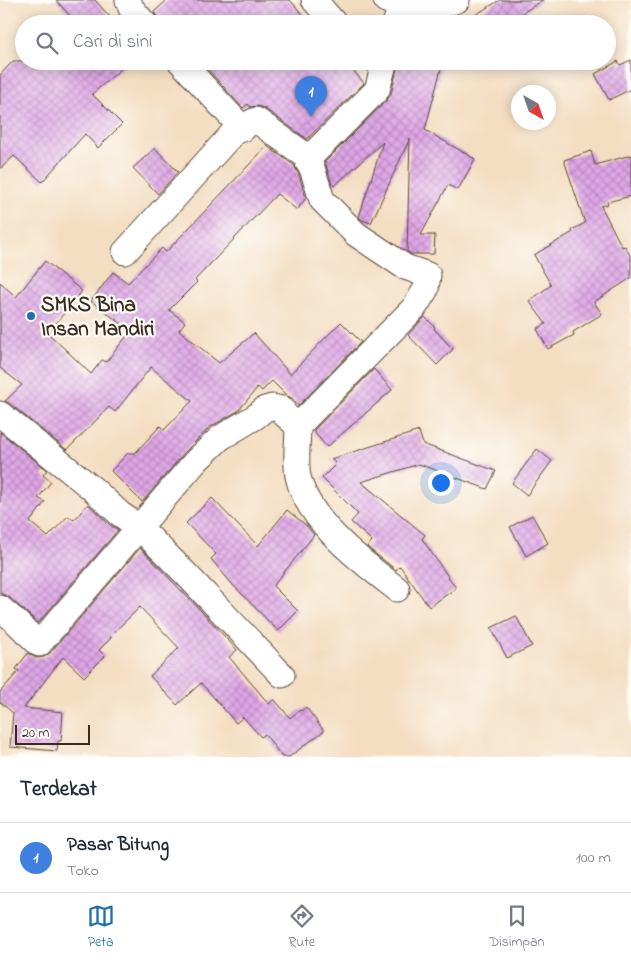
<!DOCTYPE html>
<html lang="id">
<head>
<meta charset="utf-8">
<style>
  body { margin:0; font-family:"Indie Flower",sans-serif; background:#f6f6f7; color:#1f2937 }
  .compass { position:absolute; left:511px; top:85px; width:45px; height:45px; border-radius:50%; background:#fff; box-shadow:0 2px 12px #0003; rotate:140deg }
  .scale { position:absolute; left:15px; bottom:12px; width:75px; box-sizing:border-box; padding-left:5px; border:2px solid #3b2a1e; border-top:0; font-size:14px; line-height:18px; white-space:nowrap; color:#3b2a1e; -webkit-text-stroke:4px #fdfcf7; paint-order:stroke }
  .you { position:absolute; left:440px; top:482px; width:18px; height:18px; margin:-12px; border:4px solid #fff; border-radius:50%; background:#1a73e8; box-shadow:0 0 0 8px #1a73e833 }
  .badge { display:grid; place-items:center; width:32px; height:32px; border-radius:50%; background:#1f6fb2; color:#fff; font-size:16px; font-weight:700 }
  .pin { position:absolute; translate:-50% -41px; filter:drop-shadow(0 1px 2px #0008) }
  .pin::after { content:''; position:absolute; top:26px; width:18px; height:15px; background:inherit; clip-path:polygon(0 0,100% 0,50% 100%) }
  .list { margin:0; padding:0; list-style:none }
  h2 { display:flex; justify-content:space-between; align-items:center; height:65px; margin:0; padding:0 20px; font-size:21px }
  h2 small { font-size:16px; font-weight:400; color:#747a83 }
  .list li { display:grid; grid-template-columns:32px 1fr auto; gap:15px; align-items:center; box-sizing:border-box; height:70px; padding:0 20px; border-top:1px solid #e0e1e3 }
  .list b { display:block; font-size:19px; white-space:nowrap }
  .list p { margin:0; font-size:16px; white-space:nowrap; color:#747a83 }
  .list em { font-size:16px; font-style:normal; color:#747a83 }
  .icon { flex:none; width:28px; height:28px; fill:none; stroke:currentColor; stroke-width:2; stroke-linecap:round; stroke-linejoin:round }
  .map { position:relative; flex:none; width:631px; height:757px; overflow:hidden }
  .search { position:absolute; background:#fff; box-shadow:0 2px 12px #0003; left:15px; right:15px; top:15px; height:55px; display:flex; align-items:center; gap:12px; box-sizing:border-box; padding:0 18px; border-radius:28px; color:#747a83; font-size:19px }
  .sheet { height:135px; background:#fff }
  nav { display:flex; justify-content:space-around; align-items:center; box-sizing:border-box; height:70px; border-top:1px solid #e0e1e3; background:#fff; font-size:14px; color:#747a83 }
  nav a { display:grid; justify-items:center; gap:2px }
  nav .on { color:#1f6fb2 }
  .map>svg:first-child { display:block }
  .building { fill:url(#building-cross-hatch) }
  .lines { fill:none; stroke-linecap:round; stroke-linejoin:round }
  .minor-casing { stroke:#574537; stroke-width:27 }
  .minor { stroke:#fff; stroke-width:25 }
  .poi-dot { fill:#1f6fb2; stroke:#fdfcf7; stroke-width:2 }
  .labels { text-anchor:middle; stroke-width:4.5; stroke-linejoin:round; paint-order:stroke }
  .poi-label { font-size:21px; font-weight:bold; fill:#3b2a1e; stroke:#fdfcf7; text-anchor:start }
</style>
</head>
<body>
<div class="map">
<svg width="631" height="757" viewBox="0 0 631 757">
  <defs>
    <pattern id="building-cross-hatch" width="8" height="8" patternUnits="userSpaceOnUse" patternTransform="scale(1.25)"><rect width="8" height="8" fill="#dfa6e7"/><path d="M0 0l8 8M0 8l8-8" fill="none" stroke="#b687bb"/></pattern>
  </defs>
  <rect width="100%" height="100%" fill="#fdfcf7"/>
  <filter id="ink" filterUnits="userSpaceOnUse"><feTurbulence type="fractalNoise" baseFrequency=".02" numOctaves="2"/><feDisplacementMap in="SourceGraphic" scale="10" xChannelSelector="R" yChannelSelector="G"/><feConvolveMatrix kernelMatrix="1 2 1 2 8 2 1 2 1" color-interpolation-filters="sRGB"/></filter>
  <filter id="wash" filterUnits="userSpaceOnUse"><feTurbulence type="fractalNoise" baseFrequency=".0096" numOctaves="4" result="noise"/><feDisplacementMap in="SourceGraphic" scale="20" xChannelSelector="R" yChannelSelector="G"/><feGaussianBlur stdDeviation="1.12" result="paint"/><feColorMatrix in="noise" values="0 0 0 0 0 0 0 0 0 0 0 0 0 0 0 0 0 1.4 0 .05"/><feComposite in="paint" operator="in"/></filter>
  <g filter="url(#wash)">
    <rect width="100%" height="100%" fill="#f4dec2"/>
    <g id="blocks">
      <!-- building -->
      <g class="building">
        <polygon points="56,0 95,0 116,24 77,24"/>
        <polygon points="167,0 290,0 311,24 159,24 159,21 154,12"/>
        <polygon points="500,0 543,0 505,24 460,24"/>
        <polygon points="631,60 631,89 609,100 595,74 618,61 620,65"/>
        <polygon points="13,61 130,61 92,94 122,124 98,148 85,134 42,182 14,156 0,169 0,75"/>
        <polygon points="200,61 345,61 364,83 307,139 264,108 257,106 250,107 248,104 243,108"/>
        <polygon points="399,61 443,61 425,130 475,159 458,190 448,185 421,235 435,235 434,254 411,254 407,251 410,138 371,223 362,220 359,217 383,142 334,186 332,184 325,162 387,100 391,94"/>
        <polygon points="267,146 294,165 299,175 306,198 297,210 277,194 195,280 197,282 169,310 185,322 179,330 219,363 254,333 290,374 341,322 361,342 298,406 292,398 287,396 272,381 262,391 258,387 238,411 210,427 186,451 142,502 111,471 128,453 135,453 160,426 164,430 192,401 151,367 115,412 109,407 67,450 9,403 5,401 22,385 0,368 0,282 16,297 45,261 82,291 48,333 91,374 102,360 106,362 131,331 91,301 113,272 128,283 162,248 166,252"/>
        <polygon points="155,148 178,172 158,194 133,168"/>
        <polygon points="591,151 595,165 631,155 631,196 607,202 608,204 601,206 622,247 625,246 631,257 631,278 594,302 602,314 573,332 574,335 548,349 537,329 546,324 529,301 551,285 534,255 573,232 572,230 585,223 564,160"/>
        <polygon points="425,317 435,327 434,329 453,349 437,365 408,335"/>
        <polygon points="374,369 392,390 327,447 313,431"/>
        <polygon points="419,431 423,444 496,471 487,489 419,464 361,482 425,535 422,539 456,588 429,607 400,566 396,570 367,547 372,541 351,522 358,514 322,478 336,464 331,459"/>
        <polygon points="0,432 47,470 43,475 51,482 38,498 45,502 30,522 48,537 68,516 74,520 88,504 110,525 118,530 38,623 9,597 0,593"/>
        <polygon points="537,449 552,461 527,495 512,483"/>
        <polygon points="212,498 258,546 287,510 307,526 314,535 273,586 298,611 278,631 232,584 211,559 216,554 186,523"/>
        <polygon points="532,515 548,543 526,556 510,527"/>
        <polygon points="140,548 202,612 237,650 229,657 269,704 274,699 290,718 300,710 301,711 306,707 324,731 289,757 282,757 265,734 261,737 243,717 236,723 201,683 177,705 150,676 179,648 140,607 110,636 111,638 99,650 105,656 84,677 63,657 24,708 63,712 61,741 58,741 57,751 10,747 13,713 0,702 0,692 19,671 16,669 28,653 36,658 44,657 50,653"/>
        <polygon points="516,616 532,646 507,658 491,628"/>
      </g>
    </g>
  </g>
  <g filter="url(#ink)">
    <use href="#blocks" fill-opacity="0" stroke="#574537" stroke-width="1"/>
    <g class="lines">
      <!-- minor casing -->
      <g class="minor-casing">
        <g id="minor">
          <polyline points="128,0 131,8 145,24"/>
          <polyline points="314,0 335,24"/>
          <path d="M386,0c8,4 9,1 16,2 5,0 10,4 15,5 14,2 27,-2 40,-7"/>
          <polyline points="395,24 402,2"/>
          <polyline points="180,61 243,129"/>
          <path d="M125,252l109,-120c9,-3 14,-9 22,-12l53,38"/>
          <polyline points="0,414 94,490 120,514 139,527 185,573 282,675"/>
          <path d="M298,426c0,13 -3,37 0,50 9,45 64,86 99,113"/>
          <polyline points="0,608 13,619 39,644 196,461 220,438 255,417 265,409 272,407 282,409 284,414 298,426 414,308 426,289 428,275 405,267 356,234 322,200 312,168 308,163 309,158 377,90 385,61"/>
        </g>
      </g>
      <!-- minor -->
      <use href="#minor" class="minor"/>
    </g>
  </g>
  <!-- markers -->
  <circle class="poi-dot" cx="31" cy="316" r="5"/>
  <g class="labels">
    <!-- poi labels -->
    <g class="poi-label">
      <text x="41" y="311">SMKS Bina<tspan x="41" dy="24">Insan Mandiri</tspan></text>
    </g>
  </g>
</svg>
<svg class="compass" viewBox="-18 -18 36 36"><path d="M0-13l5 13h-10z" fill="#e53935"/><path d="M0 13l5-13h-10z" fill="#747a83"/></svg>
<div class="scale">20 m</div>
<div class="you"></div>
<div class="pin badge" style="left:311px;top:117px;background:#3f7fe0">1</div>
<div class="search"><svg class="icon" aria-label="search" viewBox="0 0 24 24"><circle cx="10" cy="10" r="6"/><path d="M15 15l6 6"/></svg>Cari di sini</div>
</div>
<section class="sheet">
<h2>Terdekat<small></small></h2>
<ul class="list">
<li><span class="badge" style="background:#3f7fe0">1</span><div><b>Pasar Bitung</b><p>Toko</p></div><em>100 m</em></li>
</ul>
</section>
<nav>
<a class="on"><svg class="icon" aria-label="map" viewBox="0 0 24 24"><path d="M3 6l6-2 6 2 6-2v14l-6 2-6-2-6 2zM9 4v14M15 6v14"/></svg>Peta</a>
<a><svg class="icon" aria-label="directions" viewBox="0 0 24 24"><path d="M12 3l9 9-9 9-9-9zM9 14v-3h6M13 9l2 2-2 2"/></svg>Rute</a>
<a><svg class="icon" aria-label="saved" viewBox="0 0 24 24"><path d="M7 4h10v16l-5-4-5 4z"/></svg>Disimpan</a>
</nav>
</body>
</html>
